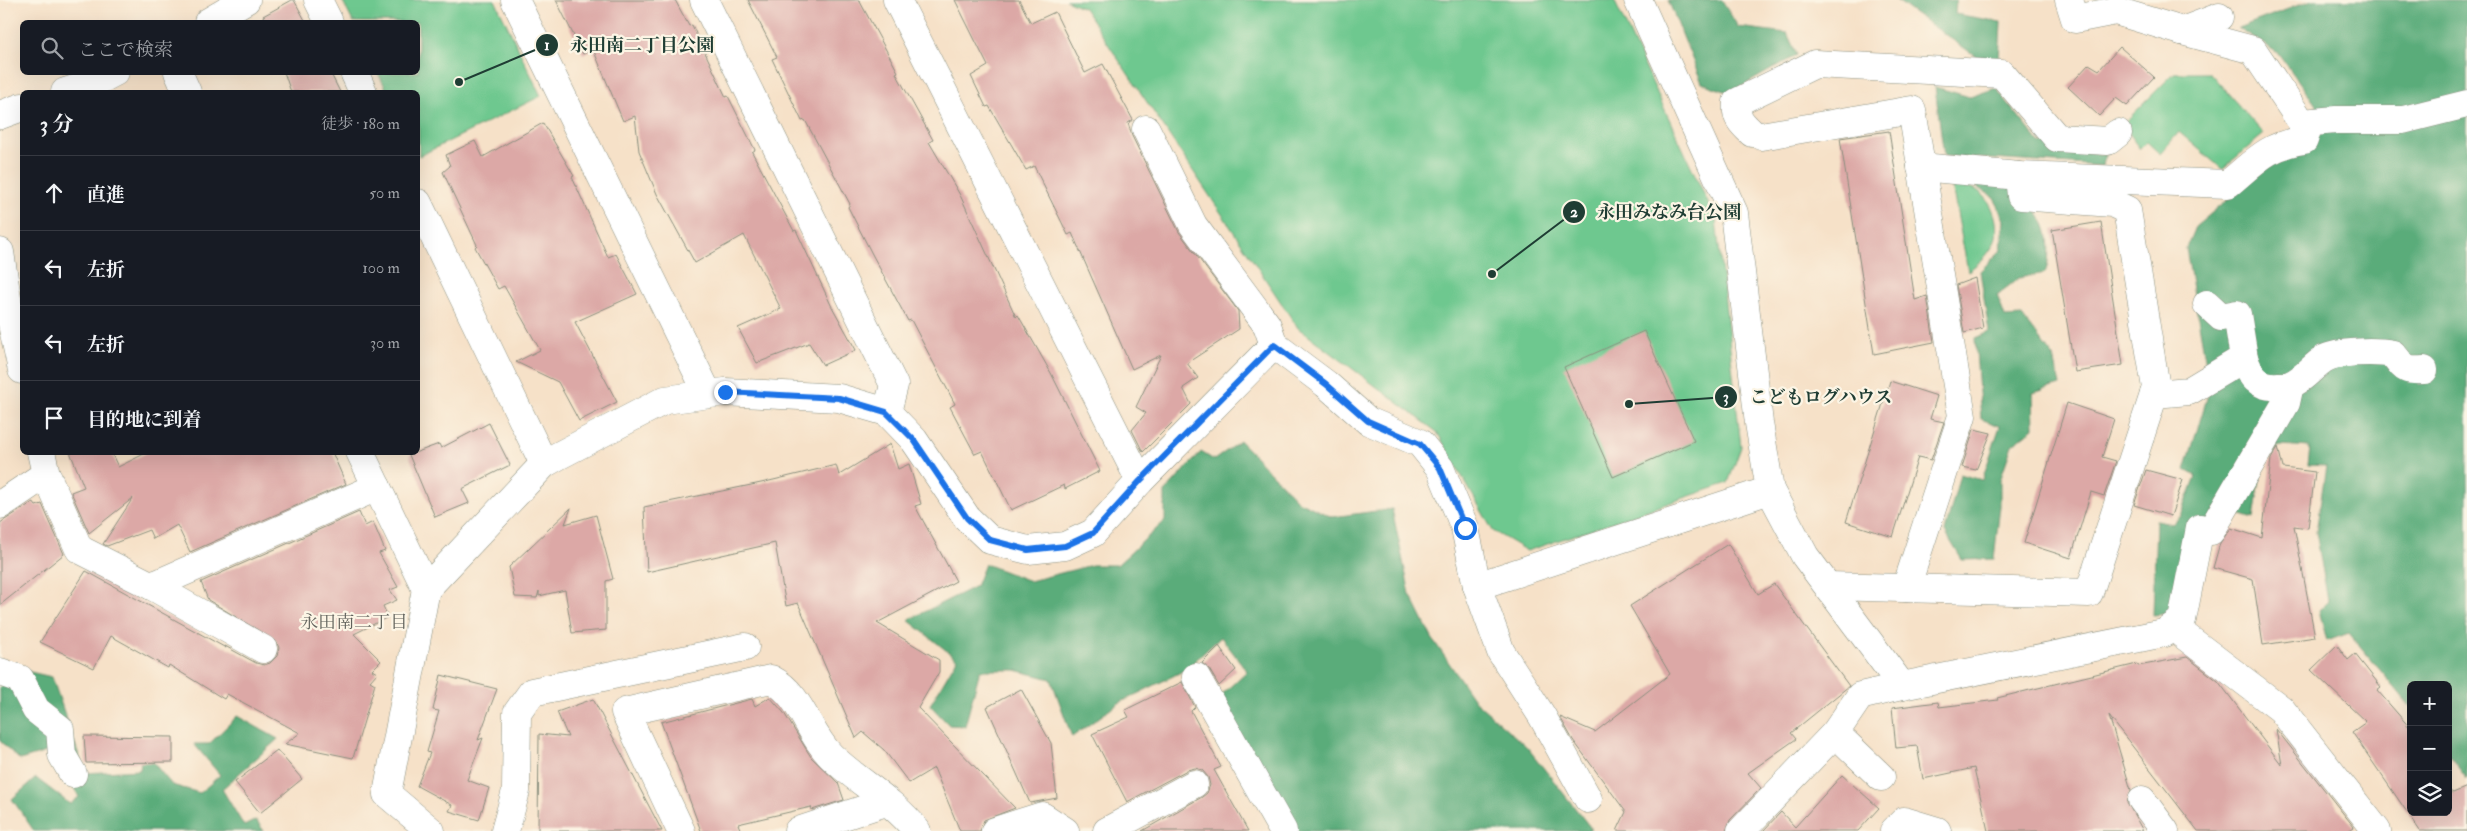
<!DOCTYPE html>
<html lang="ja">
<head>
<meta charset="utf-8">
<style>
  body { margin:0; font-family:"IM FELL Double Pica","Noto Serif JP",serif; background:#242831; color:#f1f3f6 }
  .controls { position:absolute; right:15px; bottom:15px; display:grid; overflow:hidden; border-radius:8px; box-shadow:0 5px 20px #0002 }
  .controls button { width:45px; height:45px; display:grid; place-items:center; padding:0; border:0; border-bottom:1px solid #363941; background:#171b24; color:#f1f3f6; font:25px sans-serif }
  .stop { position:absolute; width:15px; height:15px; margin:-11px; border:4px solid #1a73e8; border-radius:50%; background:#fff }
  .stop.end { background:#1a73e8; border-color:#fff; box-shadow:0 1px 5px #0008 }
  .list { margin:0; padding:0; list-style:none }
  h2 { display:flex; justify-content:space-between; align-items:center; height:65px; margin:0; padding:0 20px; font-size:21px }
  h2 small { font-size:16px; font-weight:400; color:#9ea1a6 }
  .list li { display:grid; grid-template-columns:32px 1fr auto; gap:15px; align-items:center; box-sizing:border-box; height:75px; padding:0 20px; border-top:1px solid #363941 }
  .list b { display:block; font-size:19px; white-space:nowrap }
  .list em { font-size:16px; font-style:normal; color:#9ea1a6 }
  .icon { flex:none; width:28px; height:28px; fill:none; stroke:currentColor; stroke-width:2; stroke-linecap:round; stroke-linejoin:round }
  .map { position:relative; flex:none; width:2467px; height:831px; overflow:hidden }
  .search { position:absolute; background:#171b24; box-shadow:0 5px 20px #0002; left:20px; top:20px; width:400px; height:55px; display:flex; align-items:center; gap:12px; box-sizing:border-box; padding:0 18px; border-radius:8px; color:#9ea1a6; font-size:19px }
  .panel { position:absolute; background:#171b24; box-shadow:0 5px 20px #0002; left:20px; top:90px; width:400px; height:365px; border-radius:8px }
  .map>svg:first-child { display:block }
  .green { fill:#6ec88f; stroke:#468262 }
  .forest { fill:#5aac7a; stroke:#3c7457 }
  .building { fill:#dca8a6 }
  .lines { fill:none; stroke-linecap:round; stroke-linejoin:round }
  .minor-casing { stroke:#8a8f7e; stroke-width:29 }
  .minor { stroke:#fff; stroke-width:28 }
  .route { stroke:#1a73e8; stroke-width:6 }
  .labels { text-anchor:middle; stroke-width:4.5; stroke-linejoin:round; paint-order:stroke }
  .neighbourhood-label { font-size:18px; fill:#61625c; stroke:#fcf5e5 }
  .leader { fill:none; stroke:#1f3d34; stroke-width:2 }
  .callout-dot { fill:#1f3d34; stroke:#fcf5e5; stroke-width:2 }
  .mark-label { font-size:15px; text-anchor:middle; font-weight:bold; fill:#fff }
  .callout-label { font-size:18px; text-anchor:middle; font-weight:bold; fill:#1f3d34; stroke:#fcf5e5; stroke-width:4.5; stroke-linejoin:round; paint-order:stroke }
</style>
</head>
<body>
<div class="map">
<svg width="2467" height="831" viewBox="0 0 2467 831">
  <rect width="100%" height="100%" fill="#fcf5e5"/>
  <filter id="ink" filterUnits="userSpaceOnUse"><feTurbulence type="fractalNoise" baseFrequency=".02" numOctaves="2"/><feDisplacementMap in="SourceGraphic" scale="10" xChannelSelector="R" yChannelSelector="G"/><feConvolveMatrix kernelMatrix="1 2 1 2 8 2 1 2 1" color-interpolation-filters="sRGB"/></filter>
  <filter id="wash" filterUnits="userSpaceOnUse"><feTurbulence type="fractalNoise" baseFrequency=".0096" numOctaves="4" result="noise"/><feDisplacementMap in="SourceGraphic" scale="20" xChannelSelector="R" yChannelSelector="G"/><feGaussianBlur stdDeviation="1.12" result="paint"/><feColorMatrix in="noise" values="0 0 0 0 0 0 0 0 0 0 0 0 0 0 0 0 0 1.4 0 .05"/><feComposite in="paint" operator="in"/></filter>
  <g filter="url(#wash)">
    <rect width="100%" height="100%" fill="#f6e1c8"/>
    <!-- green -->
    <g class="green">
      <polygon points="342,0 495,0 541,96 419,156 418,92 388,92 378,73 418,72 418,22 353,22"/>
      <polygon points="1066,0 1614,0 1716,220 1741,447 1728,483 1527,551 1493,531 1437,432 1298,328 1084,8"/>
      <polygon points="2174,73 2210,73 2264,134 2222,169 2179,132 2160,154 2147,142 2140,149 2122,125"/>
      <path d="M1952,186c6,0 13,0 19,2 20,5 31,37 23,55 -6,13 -15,20 -26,28z"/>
    </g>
    <!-- forest -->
    <g class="forest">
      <polygon points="1668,0 1722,0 1738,27 1787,33 1797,55 1730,93 1702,83"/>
      <polygon points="1896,0 1956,0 1955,14 2001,22 1999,60 1977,57"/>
      <polygon points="2312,0 2467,0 2467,779 2448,754 2448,685 2411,685 2411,707 2349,633 2327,641 2319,610 2328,601 2316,532 2326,466 2308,465 2310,447 2279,445 2262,465 2254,519 2216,507 2175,613 2153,615 2156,521 2172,524 2181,516 2196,476 2185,470 2210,388 2186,248 2195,227 2277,158 2315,141 2316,105 2278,53 2238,28"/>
      <polygon points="1935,87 1970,97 1996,88 2040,143 2105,155 2103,166 1944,156"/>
      <path d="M1976,183l37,4c11,11 27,25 32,39 5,12 5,35 0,47l-26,5 -22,17 8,22 17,-1 32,42 6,27 -27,8 1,35 -22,17 -12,35v26l-6,53 -32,1 -17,-28 15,-58 22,6 18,-54 -19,-7 -6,-81 14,-6 -9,-61 21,-21 3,-29 -10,-24 -16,-9z"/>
      <polygon points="1240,441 1298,501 1332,517 1392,509 1410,594 1432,638 1475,701 1527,747 1590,827 1590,831 1293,831 1219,697 1247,671 1221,637 1185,670 1119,703 1072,737 1051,679 1015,670 980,670 965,726 949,725 930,705 957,659 908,620 976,586 985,564 1030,581 1092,565 1117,565 1165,521 1165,492 1201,452 1214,460"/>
      <polygon points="17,669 52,677 85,773 140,770 142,749 172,785 200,793 220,775 194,744 209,744 237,716 278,739 222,789 244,826 256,820 264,831 34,831 12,799 36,778 70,804 79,797 53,750 20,760 0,741 0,687"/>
    </g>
    <g id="blocks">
      <!-- building -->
      <g class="building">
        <polygon points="292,0 294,0 306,22 265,22 263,16"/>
        <polygon points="556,0 675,0 689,26 692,25 726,97 728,96 755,150 752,152 794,231 796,230 831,305 856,350 823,365 809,343 757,363 738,328 781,309 744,235 695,263 657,194 639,151 635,116 623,121 593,49 583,54"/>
        <polygon points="748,0 859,0 898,72 896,73 933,140 929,142 960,195 1016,317 1018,315 1051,373 1100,471 1065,489 1064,485 1011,510 982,451 975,454 950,407 955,404 911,320 908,321 872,254 848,207 850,204 805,120 802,121 772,59 777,57"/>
        <polygon points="955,0 1019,0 1031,23 1055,12 1085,73 1103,64 1133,120 1128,123 1132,136 1179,232 1238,311 1239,329 1187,363 1198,378 1183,388 1191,404 1143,452 1132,430 1146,413 1136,407 1161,355 1132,369 1072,233 1068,235 1034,166 1026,170 989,106 986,107 971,76 988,66"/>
        <polygon points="2120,47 2154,77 2127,106 2116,98 2099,116 2068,87 2089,64 2099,70"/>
        <polygon points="284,72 330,72 340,92 291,92"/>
        <polygon points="543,123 574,176 572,177 608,257 616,254 637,294 575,322 617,402 579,421 558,382 516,362 540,350 504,286 498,289 475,247 477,245 443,172 450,166 446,155 475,141 483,157"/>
        <polygon points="1889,131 1915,300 1927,296 1934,342 1874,354 1840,138"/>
        <polygon points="2101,222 2123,365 2075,372 2052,230"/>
        <polygon points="1975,278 1983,328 1964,333 1956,285"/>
        <polygon points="1644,331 1694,441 1613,477 1564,367"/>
        <polygon points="1890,381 1937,396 1930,419 1944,422 1931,460 1918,457 1893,537 1846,522"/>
        <polygon points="2067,403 2114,419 2102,457 2116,461 2104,496 2091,492 2071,558 2024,543"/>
        <polygon points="489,423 510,465 462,489 469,503 435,517 409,455 439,444 441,448"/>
        <polygon points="1974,429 1991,433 1976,470 1962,467"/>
        <polygon points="890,444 898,469 909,464 921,504 915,506 956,581 877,623 939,660 939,672 918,708 1015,808 984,820 980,831 960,831 934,768 909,783 884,750 863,732 856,738 798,603 786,606 775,543 647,572 644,507 761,483 836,465 839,475"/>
        <polygon points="2278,447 2283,468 2315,472 2308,528 2294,526 2315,637 2263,645 2253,579 2213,568 2220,543 2231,528 2262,538 2271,459"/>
        <polygon points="70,452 111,452 118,467 148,452 332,452 346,484 190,552 177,525 153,539 149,530 107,546 103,544 133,498 89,533 71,492 84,487"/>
        <polygon points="2146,470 2183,480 2171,516 2134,505"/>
        <polygon points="33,502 36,506 42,504 64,554 0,605 0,523"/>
        <polygon points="571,508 565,524 596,515 613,579 606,581 606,630 572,633 565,590 539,596 539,591 537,598 515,597 509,567"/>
        <polygon points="359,512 365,526 373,522 385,551 379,553 398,587 390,590 397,600 383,606 388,617 354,634 381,661 372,670 377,673 370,681 375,684 353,758 285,744 300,733 227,694 224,699 169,665 168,668 111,636 94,668 40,642 86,571 226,648 225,646 256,663 264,665 270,663 277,656 279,648 276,641 208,600 201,582"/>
        <polygon points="1728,544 1758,594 1774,584 1849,686 1791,733 1796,739 1748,773 1761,788 1730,820 1726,831 1617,831 1626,812 1573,740 1560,717 1595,732 1670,674 1630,606"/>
        <polygon points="2337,645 2348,660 2355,654 2381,687 2377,690 2411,729 2411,812 2448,812 2448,790 2453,793 2467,787 2467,831 2420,831 2352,732 2366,722 2311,670"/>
        <polygon points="1219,646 1236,670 1219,686 1209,669 1202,663"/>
        <polygon points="2187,657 2218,681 2282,765 2276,729 2354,827 2348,831 2198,831 2109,716 2131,790 2127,802 2143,831 1988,831 1974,768 1923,779 1917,746 1896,748 1892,708 1938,702 1939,707 1998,700 1997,698 2137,664 2138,666"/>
        <polygon points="441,675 497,689 478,740 483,738 467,780 489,788 479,820 449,811 452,805 417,786 430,753 427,752 439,711 433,710"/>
        <polygon points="1182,682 1195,707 1191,711 1221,767 1214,770 1248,831 1142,831 1202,797 1207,793 1210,785 1208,777 1202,770 1195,768 1187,770 1127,802 1092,734 1129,717 1125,710"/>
        <polygon points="1021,689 1051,743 1057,798 1030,803 987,707"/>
        <polygon points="770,697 784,713 811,757 838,783 844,800 812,810 811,807 738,824 741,831 701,831 661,722 752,699 755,706"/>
        <polygon points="593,699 662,831 538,831 539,734 568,737 557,712"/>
        <polygon points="84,736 173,737 173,762 86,763"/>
        <polygon points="277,750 302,779 260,813 235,782"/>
        <polygon points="1842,775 1879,808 1858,831 1763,831 1781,812 1795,827"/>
      </g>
    </g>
  </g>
  <g filter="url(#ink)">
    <use href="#blocks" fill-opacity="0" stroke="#8a8f7e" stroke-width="1"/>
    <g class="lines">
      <!-- minor casing -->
      <g class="minor-casing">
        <g id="minor">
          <polyline points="318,0 329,22"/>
          <polyline points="515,0 708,394"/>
          <polyline points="704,0 894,385 887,412"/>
          <polyline points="897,0 1140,481"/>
          <polyline points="1638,0 1734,213 1759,423 1770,490 1805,556 1902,686"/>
          <polyline points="2069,0 2075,19 2116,11 2182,31 2219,17"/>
          <polyline points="208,22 246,0"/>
          <polyline points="2182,31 2253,50 2302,123 2336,120 2403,120 2467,104"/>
          <polyline points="178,72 187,92"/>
          <polyline points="354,72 363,92"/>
          <polyline points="65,92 96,82 115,72"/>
          <polyline points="0,115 22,107"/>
          <polyline points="1146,129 1193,225 1267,325 1274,345"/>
          <path d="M1752,133c-11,-10 -17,-16 -15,-31l78,-38 187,10 55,64 51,3 10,-8"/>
          <polyline points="1761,136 1912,110 1962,416 1906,588"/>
          <path d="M1921,167l98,9 209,8c28,-23 38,-38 76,-44l5,-17"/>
          <polyline points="418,203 544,464"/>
          <polyline points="0,252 8,305 22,370"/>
          <path d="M2244,358c6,18 14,30 35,28 3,0 8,0 11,-1 13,-5 23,-19 34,-26 14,-8 54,-8 69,-5 12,15 11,17 31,16"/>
          <polyline points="2154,394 2189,391 2244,358 2237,314 2221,317 2207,304"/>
          <polyline points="41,452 46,474 79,549 152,586 263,649"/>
          <polyline points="360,452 426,589"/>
          <polyline points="0,505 46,474"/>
          <polyline points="152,586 377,487"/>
          <polyline points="1477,586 1770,490"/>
          <polyline points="1828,586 2089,593 2156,388 2127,210 2112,203 2021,196 2019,176"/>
          <polyline points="2173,627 2281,709 2377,831"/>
          <polyline points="0,672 20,679 36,710 60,729 62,755 73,774"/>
          <polyline points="1196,677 1283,831"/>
          <polyline points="1835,733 1881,777"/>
          <polyline points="2142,800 2165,831"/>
          <polyline points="431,831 387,794 426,589 544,464 558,456 665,400 725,392 839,398 887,412 914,440 967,518 990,540 1028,550 1065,546 1093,533 1140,481 1274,345 1326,384 1368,421 1420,443 1440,468 1465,528 1477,586 1501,652 1542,716 1588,799"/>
          <polyline points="505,831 516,791 517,713 532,692 745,647"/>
          <path d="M681,831l-56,-119 146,-33c31,16 36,53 60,77 27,26 63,45 86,75"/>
          <polyline points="798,831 886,802"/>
          <polyline points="995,831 1042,816 1065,831"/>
          <polyline points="1107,831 1194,784"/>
          <polyline points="1741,831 1835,733 1860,696 1902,686 2164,633 2182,620 2200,528 2211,531 2286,403 2290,385"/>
          <polyline points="1894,831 1904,821 1937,831"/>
        </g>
      </g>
      <!-- minor -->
      <use href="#minor" class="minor"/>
    </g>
  </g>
  <g class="lines" filter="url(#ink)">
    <!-- route -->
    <polyline class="route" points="725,392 839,398 886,412 914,440 967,518 990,540 1028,550 1065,546 1093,533 1140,481 1274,345 1326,384 1368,421 1420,444 1440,468 1465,528"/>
  </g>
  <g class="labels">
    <!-- neighbourhood labels -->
    <g class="neighbourhood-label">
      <text x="354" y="628">永田南二丁目</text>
    </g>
  </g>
  <!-- callouts -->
  <path class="leader" d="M459 82L547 45M1492 274L1574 212M1629 404L1726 397"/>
  <g class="callout-dot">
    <circle cx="459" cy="82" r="5"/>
    <circle cx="1492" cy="274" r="5"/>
    <circle cx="1629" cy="404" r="5"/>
    <circle cx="547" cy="45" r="12"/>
    <circle cx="1574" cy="212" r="12"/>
    <circle cx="1726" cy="397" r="12"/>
  </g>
  <g class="mark-label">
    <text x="547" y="50">1</text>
    <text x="1574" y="217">2</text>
    <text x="1726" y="402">3</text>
  </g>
  <g class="callout-label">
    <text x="642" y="51">永田南二丁目公園</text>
    <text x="1669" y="218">永田みなみ台公園</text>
    <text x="1821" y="403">こどもログハウス</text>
  </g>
</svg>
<div class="controls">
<button>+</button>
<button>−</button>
<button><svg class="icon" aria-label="layers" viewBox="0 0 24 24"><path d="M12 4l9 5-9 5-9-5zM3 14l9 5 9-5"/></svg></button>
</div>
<div class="stop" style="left:1465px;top:528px"></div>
<div class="stop end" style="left:725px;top:392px"></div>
<div class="search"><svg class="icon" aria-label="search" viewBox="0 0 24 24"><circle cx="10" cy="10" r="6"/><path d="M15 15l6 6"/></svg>ここで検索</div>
<section class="panel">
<h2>3 分<small>徒歩 · 180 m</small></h2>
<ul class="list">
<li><svg class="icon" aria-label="ahead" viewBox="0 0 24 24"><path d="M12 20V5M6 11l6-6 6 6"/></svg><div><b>直進</b></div><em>50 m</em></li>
<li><svg class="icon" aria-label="left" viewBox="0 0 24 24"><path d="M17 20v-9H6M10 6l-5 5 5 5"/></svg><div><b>左折</b></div><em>100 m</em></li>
<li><svg class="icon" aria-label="left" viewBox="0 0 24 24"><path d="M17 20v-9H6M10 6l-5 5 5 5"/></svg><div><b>左折</b></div><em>30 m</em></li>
<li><svg class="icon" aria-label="arrive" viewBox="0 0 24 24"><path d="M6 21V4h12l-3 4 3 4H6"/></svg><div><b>目的地に到着</b></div></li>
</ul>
</section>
</div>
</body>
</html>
